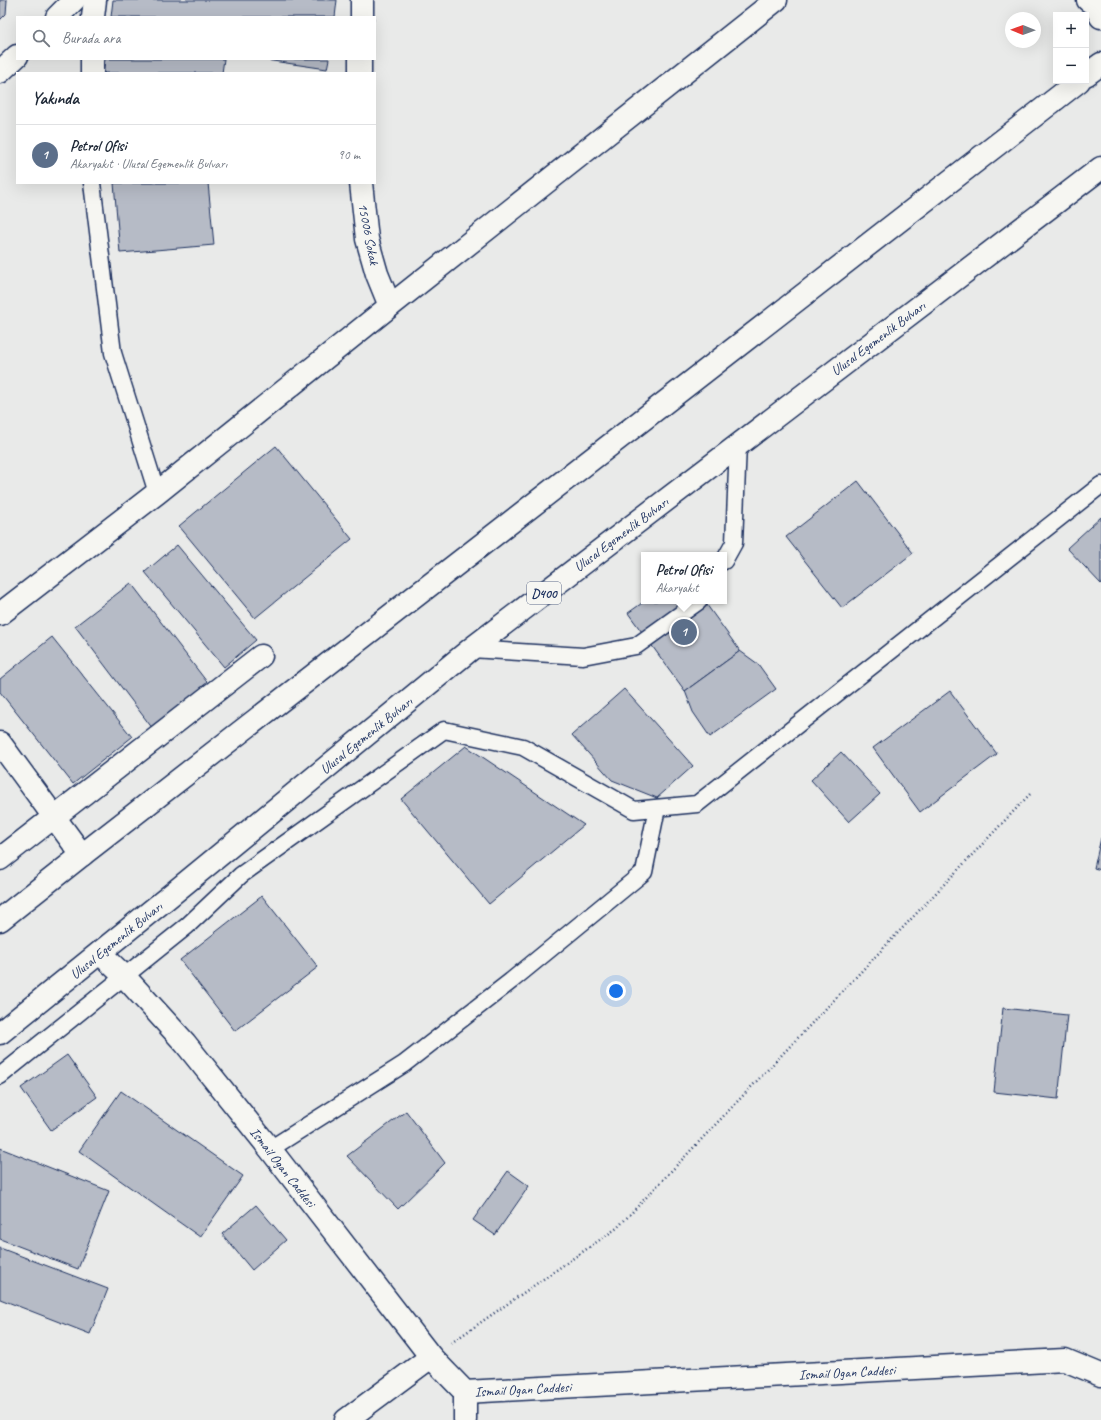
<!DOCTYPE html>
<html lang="tr">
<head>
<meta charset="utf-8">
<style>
  body { margin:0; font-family:Caveat,sans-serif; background:#f2f2f3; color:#1f2937 }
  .controls { position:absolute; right:12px; top:12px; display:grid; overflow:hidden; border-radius:0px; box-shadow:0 4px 16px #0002 }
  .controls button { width:36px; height:36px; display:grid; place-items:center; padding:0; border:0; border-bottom:1px solid #e0e1e3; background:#fff; color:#1f2937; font:20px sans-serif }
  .compass { position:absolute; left:1005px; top:12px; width:36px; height:36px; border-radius:50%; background:#fff; box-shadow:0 4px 16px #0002; rotate:271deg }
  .you { position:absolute; left:616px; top:991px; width:14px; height:14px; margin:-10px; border:3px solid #fff; border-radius:50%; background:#1a73e8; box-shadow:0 0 0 6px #1a73e833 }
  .badge { display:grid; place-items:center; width:26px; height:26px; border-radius:50%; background:#2563eb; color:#fff; font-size:13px; font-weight:700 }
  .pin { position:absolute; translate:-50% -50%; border:2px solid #fff; box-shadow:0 1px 4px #0006 }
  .popup { position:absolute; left:641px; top:552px; width:86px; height:52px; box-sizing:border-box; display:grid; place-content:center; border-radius:0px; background:#fff; filter:drop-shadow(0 1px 3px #0005); font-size:13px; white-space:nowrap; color:#747a83 }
  .popup b { font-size:15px; color:#1f2937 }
  .popup::after { content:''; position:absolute; left:50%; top:100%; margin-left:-8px; border:8px solid transparent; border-top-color:#fff }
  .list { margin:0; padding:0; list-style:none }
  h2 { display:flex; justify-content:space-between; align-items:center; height:52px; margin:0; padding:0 16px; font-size:17px }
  h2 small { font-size:13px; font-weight:400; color:#747a83 }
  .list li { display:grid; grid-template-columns:26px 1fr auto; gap:12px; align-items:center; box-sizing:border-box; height:60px; padding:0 16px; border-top:1px solid #e0e1e3 }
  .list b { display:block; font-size:15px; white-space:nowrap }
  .list p { margin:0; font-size:13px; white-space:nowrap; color:#747a83 }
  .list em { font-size:13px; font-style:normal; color:#747a83 }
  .icon { flex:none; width:22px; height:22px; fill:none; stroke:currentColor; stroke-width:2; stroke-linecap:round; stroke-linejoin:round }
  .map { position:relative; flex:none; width:1101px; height:1420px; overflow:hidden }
  .search { position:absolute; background:#fff; box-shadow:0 4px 16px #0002; left:16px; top:16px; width:360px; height:44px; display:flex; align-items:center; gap:10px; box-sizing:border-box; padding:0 14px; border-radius:0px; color:#747a83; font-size:15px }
  .panel { position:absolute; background:#fff; box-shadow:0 4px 16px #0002; left:16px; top:72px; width:360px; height:112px; border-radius:0px }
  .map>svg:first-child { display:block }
  .building { fill:#b6bbc6; stroke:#1b2f5e }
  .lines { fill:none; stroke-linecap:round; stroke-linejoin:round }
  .lane-casing { stroke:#1b2f5e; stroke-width:19 }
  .street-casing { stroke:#1b2f5e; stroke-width:25 }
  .secondary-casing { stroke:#1b2f5e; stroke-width:25 }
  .highway-casing { stroke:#1b2f5e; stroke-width:25 }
  .path { stroke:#1b2f5e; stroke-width:2.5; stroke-dasharray:1 3; stroke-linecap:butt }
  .lane { stroke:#f6f6f2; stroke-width:16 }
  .street { stroke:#f6f6f2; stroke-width:22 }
  .secondary { stroke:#f6f6f2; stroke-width:22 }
  .highway { stroke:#f6f6f2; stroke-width:22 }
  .labels { text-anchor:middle; stroke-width:3; stroke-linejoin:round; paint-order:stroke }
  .shield { fill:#f6f6f2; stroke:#5d6b8a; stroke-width:1 }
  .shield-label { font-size:13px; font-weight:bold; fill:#1b2f5e }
  .street-label { font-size:14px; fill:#1b2f5e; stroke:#f6f6f2 }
</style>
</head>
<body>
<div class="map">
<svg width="1101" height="1420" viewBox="0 0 1101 1420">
  <rect width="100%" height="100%" fill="#e9eae9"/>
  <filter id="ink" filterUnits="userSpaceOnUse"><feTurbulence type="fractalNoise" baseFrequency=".025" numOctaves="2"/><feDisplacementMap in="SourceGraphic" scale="8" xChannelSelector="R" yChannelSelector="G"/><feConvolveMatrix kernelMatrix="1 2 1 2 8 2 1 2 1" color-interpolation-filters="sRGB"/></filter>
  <g filter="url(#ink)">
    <!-- building -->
    <g class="building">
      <polygon points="0,0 7,0 6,14 0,20"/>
      <polygon points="113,0 337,0 335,17 111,17"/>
      <polygon points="105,59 224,59 222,73 103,73"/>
      <polygon points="259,59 329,59 327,69"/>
      <polygon points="114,183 208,183 214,245 120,253"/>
      <polygon points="276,446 352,539 255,618 179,526"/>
      <polygon points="858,481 913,553 842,608 786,537"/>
      <polygon points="1101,517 1101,584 1067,548"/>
      <polygon points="177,545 256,640 224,667 145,572"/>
      <polygon points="131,583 210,686 153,729 75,626"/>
      <polygon points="645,601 704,601 740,651 685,691 628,613"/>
      <polygon points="52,637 132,737 73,784 0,692 0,679"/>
      <polygon points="740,651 758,664 776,689 710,737 693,712 685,691"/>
      <polygon points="624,689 693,766 657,798 612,780 572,735"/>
      <polygon points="950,691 997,754 920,812 873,748"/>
      <polygon points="466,746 584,825 489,904 401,799"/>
      <polygon points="841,752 880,794 849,822 811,780"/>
      <polygon points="1101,838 1101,870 1094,868"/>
      <polygon points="262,896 318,967 235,1031 180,960"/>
      <polygon points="1003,1008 1067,1015 1058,1099 994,1092"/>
      <polygon points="67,1055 97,1097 51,1130 21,1088"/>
      <polygon points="121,1091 243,1176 200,1237 79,1151"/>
      <polygon points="406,1111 445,1163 398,1209 347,1156"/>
      <polygon points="0,1148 109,1191 78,1269 0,1239"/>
      <polygon points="508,1171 529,1186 495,1235 473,1220"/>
      <polygon points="256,1205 286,1240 252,1270 222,1234"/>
      <polygon points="0,1248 108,1289 90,1334 0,1299"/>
    </g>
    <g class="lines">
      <!-- lane casing -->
      <g class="lane-casing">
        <g id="lane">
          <polyline points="92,183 113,353 157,493"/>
          <polyline points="724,561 734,543 738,444"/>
          <polyline points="471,649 583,656 636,646 699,601"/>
          <polyline points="0,1076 187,926 241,875 444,730 523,747 634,810 697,804 1101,485"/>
          <polyline points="270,1149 404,1064 511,981 644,872 657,808"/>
        </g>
      </g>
      <!-- street casing -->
      <g class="street-casing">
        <g id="street">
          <polyline points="57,17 74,0"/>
          <polyline points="93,17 95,0"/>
          <polyline points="362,17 362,0"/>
          <polyline points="0,72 17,56"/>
          <polyline points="92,73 92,59"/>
          <polyline points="360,73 360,59"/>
          <polyline points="361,183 367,239 377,274 390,306"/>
          <polyline points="0,614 157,493 390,306 776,0"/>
          <polyline points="0,743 82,855"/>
          <polyline points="0,859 261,656"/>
          <polyline points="100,953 124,976 185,1043 270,1149 431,1357 465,1392 1065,1360 1101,1375"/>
          <polyline points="346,1420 431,1357"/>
          <polyline points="465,1420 465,1392"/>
        </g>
      </g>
      <!-- secondary casing -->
      <g class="secondary-casing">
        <polyline id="secondary" points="1088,0 1094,4 1101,17"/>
      </g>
      <!-- highway casing -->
      <g class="highway-casing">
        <g id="highway">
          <polyline points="1086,75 1101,64"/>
          <polyline points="0,920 82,855 1079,81"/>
          <polyline points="0,1033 166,899 471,649 1101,168"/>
        </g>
      </g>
      <!-- path -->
      <polyline class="path" points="451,1343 617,1228 1032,792"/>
      <!-- lane -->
      <use href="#lane" class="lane"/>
      <!-- street -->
      <use href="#street" class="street"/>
      <!-- secondary -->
      <use href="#secondary" class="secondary"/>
      <!-- highway -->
      <use href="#highway" class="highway"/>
    </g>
  </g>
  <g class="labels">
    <!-- shield labels -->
    <rect class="shield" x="527" y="582" width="34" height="22" rx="3"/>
    <g class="shield-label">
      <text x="544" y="598">D400</text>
    </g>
    <!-- street labels -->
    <g class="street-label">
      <text transform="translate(369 234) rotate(79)" y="5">15006 Sokak</text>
      <text transform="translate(878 338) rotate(-37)" y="5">Ulusal Egemenlik Bulvarı</text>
      <text transform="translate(621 534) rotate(-37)" y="5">Ulusal Egemenlik Bulvarı</text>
      <text transform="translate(366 735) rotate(-39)" y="5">Ulusal Egemenlik Bulvarı</text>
      <text transform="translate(116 940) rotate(-39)" y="5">Ulusal Egemenlik Bulvarı</text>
      <text transform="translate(283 1167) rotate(52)" y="5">Ismail Ogan Caddesi</text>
      <text transform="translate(847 1372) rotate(-3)" y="5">Ismail Ogan Caddesi</text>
      <text transform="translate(523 1389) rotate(-3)" y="5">Ismail Ogan Caddesi</text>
    </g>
  </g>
</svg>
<div class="controls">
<button>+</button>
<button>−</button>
</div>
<svg class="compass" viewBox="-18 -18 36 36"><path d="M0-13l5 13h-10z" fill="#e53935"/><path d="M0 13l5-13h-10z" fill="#747a83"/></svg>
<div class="you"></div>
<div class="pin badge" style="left:684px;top:632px;background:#5c6f8a">1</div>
<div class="popup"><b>Petrol Ofisi</b>Akaryakıt</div>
<div class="search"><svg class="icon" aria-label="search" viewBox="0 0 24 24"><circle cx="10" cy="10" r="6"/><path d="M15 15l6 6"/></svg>Burada ara</div>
<section class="panel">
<h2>Yakında<small></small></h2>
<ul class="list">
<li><span class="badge" style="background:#5c6f8a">1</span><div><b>Petrol Ofisi</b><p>Akaryakıt · Ulusal Egemenlik Bulvarı</p></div><em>90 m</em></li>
</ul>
</section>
</div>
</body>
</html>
